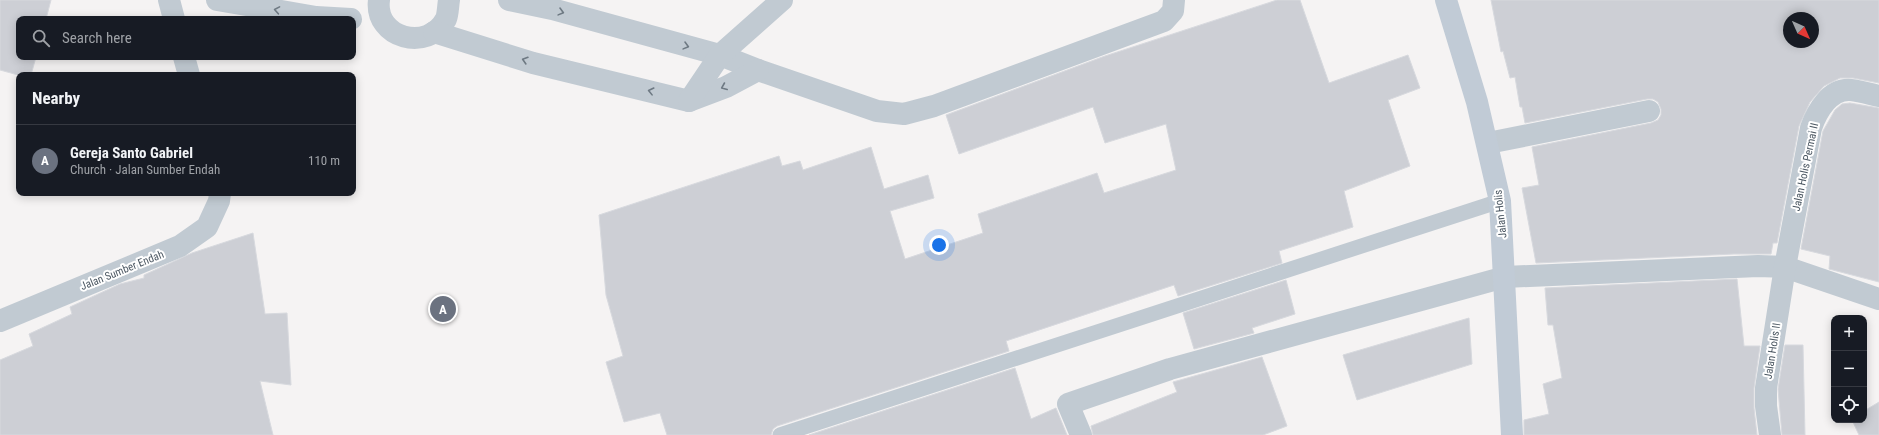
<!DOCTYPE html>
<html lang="en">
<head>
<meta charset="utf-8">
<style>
  body { margin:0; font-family:"Roboto Condensed",sans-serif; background:#242831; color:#f1f3f6 }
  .controls { position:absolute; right:12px; bottom:12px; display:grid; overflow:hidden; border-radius:8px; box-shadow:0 2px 10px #0003 }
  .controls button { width:36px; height:36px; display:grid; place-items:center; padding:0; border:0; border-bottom:1px solid #363941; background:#171b24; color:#f1f3f6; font:20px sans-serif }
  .compass { position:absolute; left:1783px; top:12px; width:36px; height:36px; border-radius:50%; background:#171b24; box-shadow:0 2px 10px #0003; rotate:135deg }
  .you { position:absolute; left:939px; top:245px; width:14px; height:14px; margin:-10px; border:3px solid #fff; border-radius:50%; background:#1a73e8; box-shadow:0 0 0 6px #1a73e833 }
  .badge { display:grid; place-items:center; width:26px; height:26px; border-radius:50%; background:#0b8043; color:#fff; font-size:13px; font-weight:700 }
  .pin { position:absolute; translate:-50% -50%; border:2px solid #fff; box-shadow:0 1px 4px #0006 }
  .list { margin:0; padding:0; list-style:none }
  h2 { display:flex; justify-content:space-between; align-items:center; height:52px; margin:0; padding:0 16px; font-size:17px }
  h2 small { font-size:13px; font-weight:400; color:#9ea1a6 }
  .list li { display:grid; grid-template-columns:26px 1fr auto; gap:12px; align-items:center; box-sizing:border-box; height:72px; padding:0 16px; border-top:1px solid #363941 }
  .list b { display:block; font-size:15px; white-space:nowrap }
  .list p { margin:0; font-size:13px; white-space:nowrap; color:#9ea1a6 }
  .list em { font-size:13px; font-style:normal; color:#9ea1a6 }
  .icon { flex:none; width:22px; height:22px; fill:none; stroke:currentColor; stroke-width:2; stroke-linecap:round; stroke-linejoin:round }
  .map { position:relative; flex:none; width:1879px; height:435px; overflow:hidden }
  .search { position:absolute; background:#171b24; box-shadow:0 2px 10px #0003; left:16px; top:16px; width:340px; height:44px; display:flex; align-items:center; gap:10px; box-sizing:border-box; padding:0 14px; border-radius:8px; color:#9ea1a6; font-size:15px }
  .panel { position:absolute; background:#171b24; box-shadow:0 2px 10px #0003; left:16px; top:72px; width:340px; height:124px; border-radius:8px }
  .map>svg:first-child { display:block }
  .building { fill:#cdcfd5; stroke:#d7d9de; fill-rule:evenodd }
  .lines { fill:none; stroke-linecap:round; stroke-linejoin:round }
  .lane { stroke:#c1cad2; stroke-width:15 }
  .street { stroke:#c1cad2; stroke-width:22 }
  .secondary { stroke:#c1cbd6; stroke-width:22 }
  .oneway { stroke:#6e7983 }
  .labels { text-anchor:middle; stroke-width:4; stroke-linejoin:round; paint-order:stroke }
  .street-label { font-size:11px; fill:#4a5661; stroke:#fff }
</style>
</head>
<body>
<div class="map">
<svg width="1879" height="435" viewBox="0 0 1879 435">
  <rect width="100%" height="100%" fill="#f5f3f3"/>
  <!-- building -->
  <g class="building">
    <polygon points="0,0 51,0 46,19 19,19 19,57 36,57 31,75 18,75 0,70"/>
    <polygon points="1277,0 1300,0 1329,83 1408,55 1420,88 1388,100 1410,166 1344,191 1353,227 1279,251 1282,263 1178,296 1174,285 1006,341 1009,351 777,426 773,429 771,435 667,435 660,413 624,422 606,362 623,356 606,295 599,215 779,156 782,166 800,161 803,170 871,147 884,189 928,175 934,198 890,211 905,259 983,233 978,214 1097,173 1104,193 1176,170 1166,124 1105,143 1093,107 959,154 946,115 1105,56"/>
    <path d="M1491,0h388v83l-26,-5h-13l-16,8 -14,16 -11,24 -22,117h-4l-2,11h-37l-198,9 -14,-75 17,-3 -7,-38 119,-24 7,-3 3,-5v-6l-3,-7 -5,-3h-6l-122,24 -3,-16h-2l-5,-30 -5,1 -7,-27 -2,1zM1789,18h24v24h-24z"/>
    <polygon points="1850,103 1879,108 1879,282 1829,269 1830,256 1801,249 1823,131 1835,110 1842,104"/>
    <polygon points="253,233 265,314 287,313 291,385 260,381 273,435 0,435 0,360 33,346 29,334 72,314 70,307 120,284 144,278 144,275 192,253"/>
    <polygon points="1737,279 1744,346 1760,346 1754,388 1754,408 1757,435 1524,435 1524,420 1549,414 1543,384 1562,378 1553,325 1548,325 1545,288"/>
    <polygon points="1286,280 1295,314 1252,328 1254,333 1194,349 1183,313"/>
    <polygon points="1469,318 1472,364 1357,400 1343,355"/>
    <polygon points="1785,345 1803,345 1805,435 1782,435 1778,389"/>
    <polygon points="1262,357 1287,426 1263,435 1093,435 1091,426 1177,392 1173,382"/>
    <polygon points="1015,368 1031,419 1056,408 1067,435 809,435"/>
    <polygon points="1879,402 1879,435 1859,435 1852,420 1864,420 1864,411"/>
  </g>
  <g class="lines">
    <!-- lane -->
    <polyline class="lane" points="780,435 1500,201"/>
    <!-- street -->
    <g class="street">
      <polyline points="169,0 174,19"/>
      <polyline points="217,0 316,17 351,19"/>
      <path d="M379,0c-5,38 49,53 67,19 2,-5 2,-13 3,-19"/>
      <polyline points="509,0 552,9 720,55 758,70 877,111 904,114 934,106 1164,21 1173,11 1174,0"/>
      <polyline points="434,32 533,63 689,101 726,87 758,70"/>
      <polyline points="184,57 189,75"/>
      <polyline points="689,101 720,55 782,0"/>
      <polyline points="1488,143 1649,111"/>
      <polyline points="0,321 180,246 207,227 219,201 220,193"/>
      <polyline points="1081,435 1068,404 1170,369 1505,277 1758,266 1785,267 1879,299"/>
      <path d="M1770,435l-4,-29v-18l19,-121 26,-139c6,-17 19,-40 40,-38 9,1 19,4 28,6"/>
    </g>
    <!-- secondary -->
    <polyline class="secondary" points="1446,0 1477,102 1500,201 1512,435"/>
  </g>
  <!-- one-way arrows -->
  <defs><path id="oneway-chevron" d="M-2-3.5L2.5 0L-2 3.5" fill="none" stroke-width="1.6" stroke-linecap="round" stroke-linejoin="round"/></defs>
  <g class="oneway">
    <use href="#oneway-chevron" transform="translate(277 10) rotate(-170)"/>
    <use href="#oneway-chevron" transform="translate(561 12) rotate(15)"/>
    <use href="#oneway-chevron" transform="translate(686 46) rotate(15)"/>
    <use href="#oneway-chevron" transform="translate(525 60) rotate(-163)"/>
    <use href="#oneway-chevron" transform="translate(724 87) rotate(157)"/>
    <use href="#oneway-chevron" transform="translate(651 91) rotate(-166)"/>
  </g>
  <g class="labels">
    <!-- street labels -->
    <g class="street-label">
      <text transform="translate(1805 167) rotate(-78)" y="4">Jalan Holis Permai II</text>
      <text transform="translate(1500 214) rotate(-96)" y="4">Jalan Holis</text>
      <text transform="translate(122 270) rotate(-22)" y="4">Jalan Sumber Endah</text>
      <text transform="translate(1772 351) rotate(-81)" y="4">Jalan Holis II</text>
    </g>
  </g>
</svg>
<div class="controls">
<button>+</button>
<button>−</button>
<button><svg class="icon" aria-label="locate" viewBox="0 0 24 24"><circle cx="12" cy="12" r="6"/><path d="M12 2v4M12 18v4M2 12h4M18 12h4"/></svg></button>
</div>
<svg class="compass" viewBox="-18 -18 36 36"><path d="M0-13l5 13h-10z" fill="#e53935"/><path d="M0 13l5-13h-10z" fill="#9ea1a6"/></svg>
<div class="you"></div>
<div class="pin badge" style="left:443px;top:309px;background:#6b7280">A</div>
<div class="search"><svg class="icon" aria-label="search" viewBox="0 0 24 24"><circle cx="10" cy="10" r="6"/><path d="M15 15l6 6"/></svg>Search here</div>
<section class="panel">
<h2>Nearby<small></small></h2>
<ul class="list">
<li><span class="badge" style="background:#6b7280">A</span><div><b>Gereja Santo Gabriel</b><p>Church · Jalan Sumber Endah</p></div><em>110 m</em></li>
</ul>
</section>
</div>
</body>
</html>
